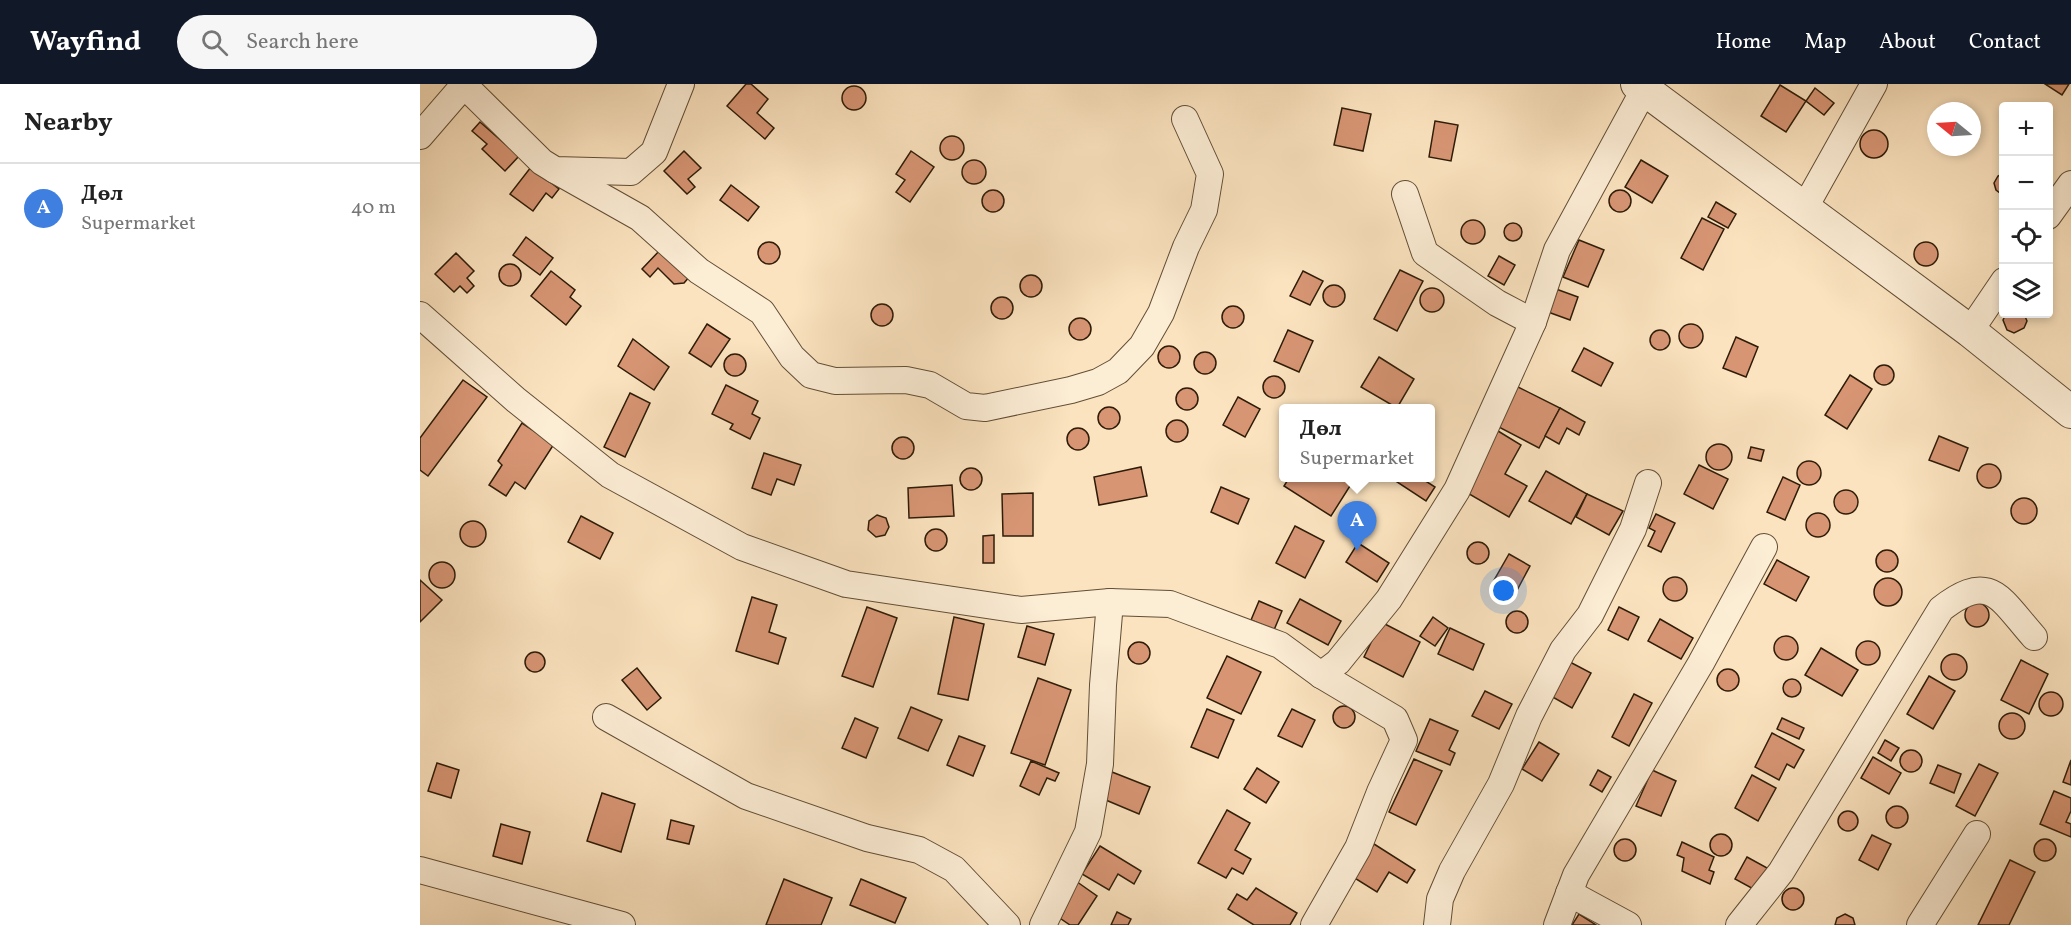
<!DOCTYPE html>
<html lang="en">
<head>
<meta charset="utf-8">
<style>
  body { margin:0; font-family:Vollkorn,serif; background:#f6f6f6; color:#222 }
  .controls { position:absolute; right:18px; top:18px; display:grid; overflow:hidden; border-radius:6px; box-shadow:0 3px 9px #0003 }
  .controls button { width:54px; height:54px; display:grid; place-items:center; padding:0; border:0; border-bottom:2px solid #e0e0e0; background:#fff; color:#222; font:30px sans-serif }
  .compass { position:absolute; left:1507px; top:18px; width:54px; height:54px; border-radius:50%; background:#fff; box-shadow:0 3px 9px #0003; rotate:288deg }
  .you { position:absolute; left:1084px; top:507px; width:21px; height:21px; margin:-15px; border:4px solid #fff; border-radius:50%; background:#1a73e8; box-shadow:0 0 0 9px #1a73e833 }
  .badge { display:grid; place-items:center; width:39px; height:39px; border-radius:50%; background:#111827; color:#fff; font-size:20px; font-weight:700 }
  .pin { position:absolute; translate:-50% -50px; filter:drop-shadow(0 2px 3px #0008) }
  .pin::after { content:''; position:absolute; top:32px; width:21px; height:18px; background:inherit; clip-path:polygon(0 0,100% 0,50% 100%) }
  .popup { position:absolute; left:859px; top:320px; width:156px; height:78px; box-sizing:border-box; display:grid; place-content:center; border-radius:6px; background:#fff; filter:drop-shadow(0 2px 4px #0005); font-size:20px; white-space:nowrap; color:#767676 }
  .popup b { font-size:22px; color:#222 }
  .popup::after { content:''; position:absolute; left:50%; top:100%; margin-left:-12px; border:12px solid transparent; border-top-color:#fff }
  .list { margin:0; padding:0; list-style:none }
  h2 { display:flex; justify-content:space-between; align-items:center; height:78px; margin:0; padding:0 24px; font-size:26px }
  h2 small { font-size:20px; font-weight:400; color:#767676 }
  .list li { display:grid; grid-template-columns:39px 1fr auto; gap:18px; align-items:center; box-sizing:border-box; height:90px; padding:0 24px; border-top:2px solid #e0e0e0 }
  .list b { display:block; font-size:22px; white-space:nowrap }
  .list p { margin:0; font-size:20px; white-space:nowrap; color:#767676 }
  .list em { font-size:20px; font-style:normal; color:#767676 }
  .icon { flex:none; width:33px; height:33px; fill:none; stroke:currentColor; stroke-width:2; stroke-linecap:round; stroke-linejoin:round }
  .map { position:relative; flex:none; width:1651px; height:841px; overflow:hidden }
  header { display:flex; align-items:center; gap:36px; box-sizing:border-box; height:84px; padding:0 30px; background:#111827; color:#fff }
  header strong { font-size:28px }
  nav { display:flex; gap:33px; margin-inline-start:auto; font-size:21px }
  .search { width:420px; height:54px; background:#f6f6f6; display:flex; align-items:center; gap:15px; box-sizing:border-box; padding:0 21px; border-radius:33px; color:#767676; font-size:22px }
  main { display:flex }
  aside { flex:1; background:#fff }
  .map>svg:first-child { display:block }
  .building { fill:#d79574; stroke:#2e1c08; stroke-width:1.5 }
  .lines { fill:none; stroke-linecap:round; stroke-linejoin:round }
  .minor-casing { stroke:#614e36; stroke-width:28 }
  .tertiary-casing { stroke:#614e36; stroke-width:34 }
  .minor { stroke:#fcedd5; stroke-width:26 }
  .tertiary { stroke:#fcedd5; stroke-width:32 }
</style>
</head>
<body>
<header>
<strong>Wayfind</strong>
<div class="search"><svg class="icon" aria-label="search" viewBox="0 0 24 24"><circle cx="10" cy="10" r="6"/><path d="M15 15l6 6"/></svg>Search here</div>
<nav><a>Home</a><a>Map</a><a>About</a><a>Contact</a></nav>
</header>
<main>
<aside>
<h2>Nearby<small></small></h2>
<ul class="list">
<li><span class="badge" style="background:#3f7fe0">A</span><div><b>Дөл</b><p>Supermarket</p></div><em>40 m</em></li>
</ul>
</aside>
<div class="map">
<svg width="1651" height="841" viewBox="0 0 1651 841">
  <rect width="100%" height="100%" fill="#fbe3bf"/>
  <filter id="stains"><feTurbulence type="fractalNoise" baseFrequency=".00333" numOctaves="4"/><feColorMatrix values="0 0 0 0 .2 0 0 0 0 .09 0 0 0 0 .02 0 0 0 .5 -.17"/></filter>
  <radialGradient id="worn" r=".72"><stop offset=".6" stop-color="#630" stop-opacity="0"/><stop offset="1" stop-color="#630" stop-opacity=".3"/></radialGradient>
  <!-- building -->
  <g class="building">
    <polygon points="326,0 331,0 348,15 337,29 354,44 345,55 307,22"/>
    <polygon points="1625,0 1649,0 1642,11"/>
    <polygon points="1360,1 1386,17 1366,48 1341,32"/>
    <circle cx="434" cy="14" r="12"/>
    <polygon points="1395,4 1414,19 1404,31 1386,17"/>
    <polygon points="922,24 951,30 943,67 914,61"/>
    <polygon points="1015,37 1038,41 1031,77 1009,73"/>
    <polygon points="60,38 99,72 85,87 62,65 67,60 52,47"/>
    <circle cx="1454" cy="60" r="14"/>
    <circle cx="532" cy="64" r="12"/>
    <polygon points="264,67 281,84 268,95 275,103 267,110 244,87"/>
    <polygon points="491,67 514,83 490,118 476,108 485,96 476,90"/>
    <circle cx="554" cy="88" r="12"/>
    <polygon points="1221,76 1248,92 1232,119 1205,103"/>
    <polygon points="111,83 139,105 132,114 126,109 113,127 90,110"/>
    <polygon points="1584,89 1584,112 1576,106 1574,99 1578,92"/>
    <polygon points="311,101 339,123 328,137 300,116"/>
    <circle cx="1200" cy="117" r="11"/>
    <circle cx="573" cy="117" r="11"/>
    <polygon points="1296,118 1316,130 1308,144 1288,133"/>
    <polygon points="1282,134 1304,145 1283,186 1261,174"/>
    <circle cx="1053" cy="148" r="12"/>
    <circle cx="1093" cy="148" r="9"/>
    <polygon points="106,153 133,174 120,191 93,171"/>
    <polygon points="1159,156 1184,166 1168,203 1143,193"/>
    <circle cx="1506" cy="170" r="12"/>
    <circle cx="349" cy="169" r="11"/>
    <polygon points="241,165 270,192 264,199 254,200 238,184 230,193 222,185"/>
    <polygon points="36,169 54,187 47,194 54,202 47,209 40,202 34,208 15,190"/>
    <polygon points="1079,172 1095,181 1084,201 1068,192"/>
    <circle cx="90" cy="191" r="11"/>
    <polygon points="980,186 1003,197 977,247 954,235"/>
    <polygon points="131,187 155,206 150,213 161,222 146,241 111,212"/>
    <polygon points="883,187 903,197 890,221 870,212"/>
    <circle cx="611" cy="202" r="11"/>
    <circle cx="914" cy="212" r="11"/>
    <circle cx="1012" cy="216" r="12"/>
    <polygon points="1136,205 1158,213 1150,236 1128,228"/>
    <circle cx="582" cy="224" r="11"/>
    <circle cx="462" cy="231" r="11"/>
    <circle cx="813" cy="233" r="11"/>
    <polygon points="1586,230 1604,230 1607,237 1604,244 1594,249 1587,246 1583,236"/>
    <circle cx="660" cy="245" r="11"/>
    <circle cx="1271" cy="252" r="12"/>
    <polygon points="287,240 310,255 291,283 269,269"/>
    <circle cx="1240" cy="256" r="10"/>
    <polygon points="868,246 893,257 879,288 854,277"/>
    <polygon points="1316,253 1338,263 1326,293 1303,284"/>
    <polygon points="213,255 249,283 234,306 198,282"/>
    <circle cx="749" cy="273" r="11"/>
    <polygon points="1164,264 1193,279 1181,302 1152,287"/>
    <circle cx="785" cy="279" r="11"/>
    <circle cx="315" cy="281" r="11"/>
    <polygon points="959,273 994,295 977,324 941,303"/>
    <circle cx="1464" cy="291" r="10"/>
    <polygon points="1430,291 1452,305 1427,345 1405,331"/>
    <circle cx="854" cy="303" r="11"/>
    <polygon points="43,296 67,313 8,392 0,386 0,354"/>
    <polygon points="306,301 338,317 332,330 340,334 330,355 310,345 313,340 292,330"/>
    <polygon points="1094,301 1140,324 1119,364 1073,340"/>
    <circle cx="767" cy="315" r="11"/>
    <polygon points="210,309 230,319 205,373 184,363"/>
    <polygon points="818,313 840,325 825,353 803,341"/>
    <circle cx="689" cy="334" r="11"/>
    <polygon points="1140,324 1165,338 1159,351 1147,344 1139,360 1125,352"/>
    <circle cx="757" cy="347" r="11"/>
    <polygon points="102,339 134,360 105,405 95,398 86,412 69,401 82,381 78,377"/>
    <circle cx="658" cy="355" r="11"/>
    <polygon points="1078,347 1101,361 1085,390 1107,402 1089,433 1044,407"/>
    <polygon points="1519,352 1548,364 1539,387 1509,376"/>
    <circle cx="483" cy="364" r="11"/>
    <circle cx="1299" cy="373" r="13"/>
    <polygon points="1331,363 1344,366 1341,377 1328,374"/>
    <polygon points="344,369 381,381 374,401 357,395 351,411 332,404"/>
    <circle cx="1389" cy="389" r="12"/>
    <circle cx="1569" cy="392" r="12"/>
    <polygon points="1279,381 1308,395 1293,425 1264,410"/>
    <polygon points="721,383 727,412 679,421 674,393"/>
    <circle cx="551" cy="395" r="11"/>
    <polygon points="1126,387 1167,410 1151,440 1109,417"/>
    <polygon points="1363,393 1380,401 1365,436 1347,428"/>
    <polygon points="869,394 935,394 911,432 864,402"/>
    <polygon points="971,394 1001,394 1015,403 1006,417"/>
    <polygon points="532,401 534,432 489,434 488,404"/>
    <polygon points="801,403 829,415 818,440 791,428"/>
    <circle cx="1426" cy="418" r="12"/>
    <polygon points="613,409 613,452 583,452 582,410"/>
    <polygon points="1167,410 1203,427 1189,451 1156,433"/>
    <circle cx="1604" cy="427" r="13"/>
    <circle cx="1398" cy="441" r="12"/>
    <polygon points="1236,430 1255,439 1241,468 1228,462 1235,447 1229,444"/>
    <polygon points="457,431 466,434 469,443 465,451 456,453 448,446 449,437"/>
    <polygon points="161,432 193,449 180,475 148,458"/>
    <circle cx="53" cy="450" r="13"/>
    <polygon points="875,442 904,457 885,494 856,479"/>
    <circle cx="516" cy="456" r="11"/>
    <polygon points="574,451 574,479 563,479 563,452"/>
    <circle cx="1058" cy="469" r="11"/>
    <polygon points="938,459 969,479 957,498 926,478"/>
    <circle cx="1467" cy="477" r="11"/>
    <polygon points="1089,470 1110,482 1095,510 1073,498"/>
    <polygon points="1357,476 1389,493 1376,517 1344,500"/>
    <circle cx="22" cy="491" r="13"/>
    <circle cx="1255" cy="505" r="12"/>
    <circle cx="1468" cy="508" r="14"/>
    <polygon points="0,496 22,516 0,538"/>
    <polygon points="332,513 357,521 349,548 366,554 358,580 316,567"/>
    <polygon points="880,515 921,537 908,561 867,539"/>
    <polygon points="839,517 862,527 854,546 831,536"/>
    <circle cx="1557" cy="531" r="12"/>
    <polygon points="447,523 477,534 453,603 422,592"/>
    <polygon points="1199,523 1219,533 1208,556 1188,546"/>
    <circle cx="1097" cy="538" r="11"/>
    <polygon points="534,533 564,540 548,616 518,610"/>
    <polygon points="1013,533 1028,544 1015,562 1000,552"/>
    <polygon points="1240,535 1273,554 1261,575 1228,557"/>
    <polygon points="961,538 1000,558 983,593 944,573"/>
    <polygon points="607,542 634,550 625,581 598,573"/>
    <polygon points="1030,544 1064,560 1053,586 1018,570"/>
    <circle cx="1366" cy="564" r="12"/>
    <circle cx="1448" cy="569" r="12"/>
    <circle cx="719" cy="569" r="11"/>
    <polygon points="1401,564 1438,586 1422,612 1385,591"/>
    <circle cx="115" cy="578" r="10"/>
    <circle cx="1534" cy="583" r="13"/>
    <polygon points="807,572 841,588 821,630 787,614"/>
    <polygon points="1601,576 1628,590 1609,630 1581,616"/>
    <polygon points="1148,577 1171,589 1152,624 1129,611"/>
    <polygon points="217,584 241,614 227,626 202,596"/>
    <circle cx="1308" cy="596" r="11"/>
    <polygon points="1509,592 1535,607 1513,645 1487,630"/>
    <polygon points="618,594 651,606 625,681 591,669"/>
    <circle cx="1372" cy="604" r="9"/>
    <polygon points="1065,607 1092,620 1079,645 1052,632"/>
    <circle cx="1631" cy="620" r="12"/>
    <polygon points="1214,610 1232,619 1209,662 1192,653"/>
    <circle cx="924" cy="633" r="11"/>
    <polygon points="491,623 522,636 508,667 478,654"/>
    <polygon points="787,625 814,636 798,674 771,663"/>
    <polygon points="872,625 895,636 882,663 858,652"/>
    <circle cx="1592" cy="642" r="13"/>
    <polygon points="435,634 458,644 446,674 422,664"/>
    <polygon points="1362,634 1384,644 1379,655 1357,645"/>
    <polygon points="1010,635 1038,647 1029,666 1035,669 1030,681 996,667"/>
    <polygon points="1352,649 1384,666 1374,684 1367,680 1359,696 1335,683"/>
    <polygon points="539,652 565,662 553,692 527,681"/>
    <polygon points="1465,656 1479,664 1471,677 1458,669"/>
    <polygon points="1119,658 1139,670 1122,697 1102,685"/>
    <circle cx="1491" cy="677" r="11"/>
    <polygon points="1453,673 1481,689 1469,710 1441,694"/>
    <polygon points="994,675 1022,687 996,741 969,728"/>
    <polygon points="1651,676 1651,701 1643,698"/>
    <polygon points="611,677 639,689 635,697 627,694 619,711 600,702"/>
    <polygon points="17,679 39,686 31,714 8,707"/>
    <polygon points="1559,680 1578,689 1555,732 1536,722"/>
    <polygon points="1518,681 1541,690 1534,709 1510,699"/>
    <polygon points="837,684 859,698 846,719 824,705"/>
    <polygon points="1178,686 1191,693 1182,708 1170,701"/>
    <polygon points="1232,686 1256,697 1241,732 1216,722"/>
    <polygon points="692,688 730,703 719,730 681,714"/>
    <polygon points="1332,691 1356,704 1338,737 1315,724"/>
    <polygon points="1634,707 1651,714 1651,727 1646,738 1651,740 1651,753 1620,740"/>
    <polygon points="182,709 215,720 201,768 167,757"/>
    <circle cx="1477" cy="733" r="11"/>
    <polygon points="807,726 830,739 815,766 831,775 823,790 812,784 806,794 778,779"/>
    <circle cx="1428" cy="737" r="10"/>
    <polygon points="251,736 274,742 269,760 247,755"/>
    <polygon points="81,740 110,748 102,780 73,772"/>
    <circle cx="1301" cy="761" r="11"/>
    <polygon points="1452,751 1471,760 1458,786 1439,776"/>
    <circle cx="1625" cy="766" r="11"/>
    <circle cx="1205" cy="766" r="11"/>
    <polygon points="1262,758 1294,773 1289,786 1294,788 1290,800 1262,787 1264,774 1257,771"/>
    <polygon points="954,760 995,786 987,799 969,788 957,808 933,793"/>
    <polygon points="680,762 721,787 714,800 698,790 689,806 662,790"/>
    <polygon points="1327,773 1349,785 1337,807 1315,795"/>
    <polygon points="1590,776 1615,788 1589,841 1558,841"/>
    <polygon points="364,795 412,814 401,841 346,841"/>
    <polygon points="441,795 486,814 475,839 430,821"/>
    <polygon points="653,795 677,812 658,841 650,841 631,828"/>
    <polygon points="836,804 877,829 870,841 834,841 808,825 817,810 827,816"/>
    <circle cx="1373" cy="815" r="11"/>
    <polygon points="697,828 711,835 708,841 691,841"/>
    <polygon points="1159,830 1176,841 1152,841"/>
    <polygon points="1425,830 1433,834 1435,841 1415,841 1417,834"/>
  </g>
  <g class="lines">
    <!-- minor casing -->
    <g class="minor-casing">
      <g id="minor">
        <polyline points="0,52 44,1 122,78 135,86 211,88 234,68 261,0"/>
        <polyline points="135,86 220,134 279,187 342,228 372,273 391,291 415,297 486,296 510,301 546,322 565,324 651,306 678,298 698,287 722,262 741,229 766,163 784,126 790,90 765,35"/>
        <polyline points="985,110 1005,169 1077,219 1113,238"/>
        <polyline points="1384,125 1454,0"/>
        <polyline points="1628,132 1651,100"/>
        <polyline points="0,231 96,316 190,391 322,463 426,500 601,526 690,518 750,520 860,561 901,591 975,635 984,656 960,708 938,764 894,841"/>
        <polyline points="1550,247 1584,197"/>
        <polyline points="901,591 918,578 969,515 1037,406 1113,238 1137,166 1224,6"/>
        <polyline points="186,633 326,712 447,754 499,766 534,785 587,841"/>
        <polyline points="0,786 202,841"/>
        <polyline points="1149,809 1208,841"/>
        <polyline points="623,841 668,748 680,680 683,601 690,518"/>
        <polyline points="1017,841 1020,815 1032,787 1081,700 1109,632 1143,566 1170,531 1213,445 1228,399"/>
        <polyline points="1137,841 1156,791 1281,579 1344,463"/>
        <path d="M1319,841l42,-53 160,-263c50,-39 59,-10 93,28"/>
        <polyline points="1500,841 1557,750"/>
      </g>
    </g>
    <!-- tertiary casing -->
    <g class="tertiary-casing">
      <polyline id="tertiary" points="1217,0 1550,247 1651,328"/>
    </g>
    <!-- minor -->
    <use href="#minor" class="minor"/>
    <!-- tertiary -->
    <use href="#tertiary" class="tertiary"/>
  </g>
  <rect width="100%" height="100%" filter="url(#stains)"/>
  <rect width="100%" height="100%" fill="url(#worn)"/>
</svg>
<div class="controls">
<button>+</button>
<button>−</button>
<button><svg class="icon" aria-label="locate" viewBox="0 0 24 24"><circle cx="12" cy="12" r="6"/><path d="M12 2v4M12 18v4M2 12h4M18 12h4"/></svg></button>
<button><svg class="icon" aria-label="layers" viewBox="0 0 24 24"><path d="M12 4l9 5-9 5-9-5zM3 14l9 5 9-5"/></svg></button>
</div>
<svg class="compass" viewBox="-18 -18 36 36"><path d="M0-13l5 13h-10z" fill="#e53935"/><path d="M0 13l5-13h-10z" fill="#767676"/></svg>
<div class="you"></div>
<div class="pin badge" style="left:937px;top:467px;background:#3f7fe0">A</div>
<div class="popup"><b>Дөл</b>Supermarket</div>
</div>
</main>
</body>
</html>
